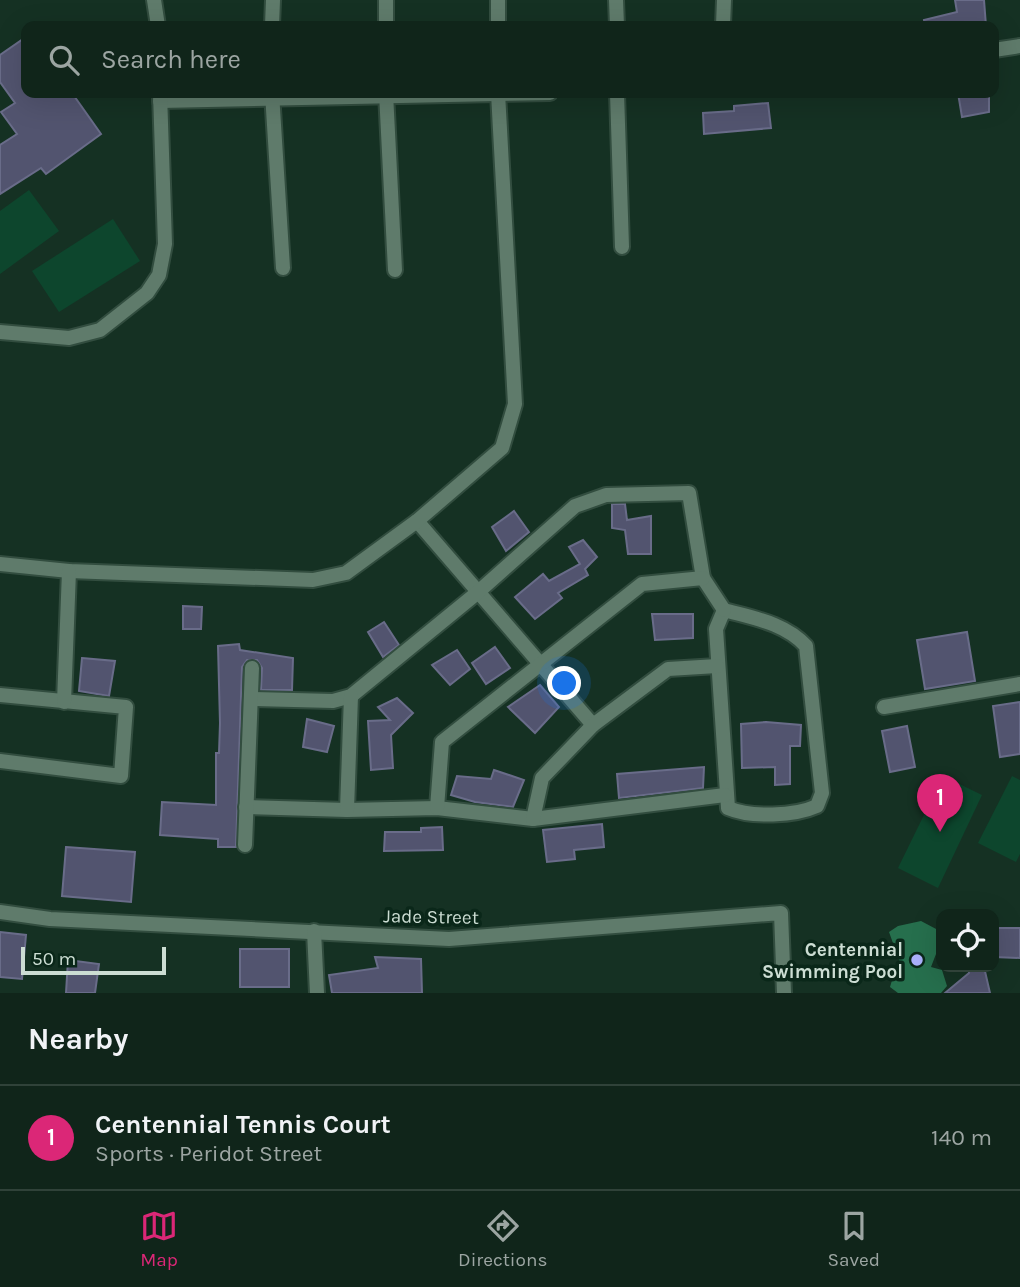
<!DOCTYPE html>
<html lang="en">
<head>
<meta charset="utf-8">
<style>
  body { margin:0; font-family:Karla,sans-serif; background:#192d23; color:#f1f3f6 }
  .controls { position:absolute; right:21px; bottom:21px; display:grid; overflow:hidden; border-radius:14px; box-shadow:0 7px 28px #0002 }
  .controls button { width:63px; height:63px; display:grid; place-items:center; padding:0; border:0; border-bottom:2px solid #304239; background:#10251a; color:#f1f3f6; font:35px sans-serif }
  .scale { position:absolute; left:21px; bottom:18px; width:145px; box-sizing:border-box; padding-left:7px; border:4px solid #ccddd3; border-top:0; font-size:19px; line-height:24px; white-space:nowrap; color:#ccddd3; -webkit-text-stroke:5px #0a2719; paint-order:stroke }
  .you { position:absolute; left:565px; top:684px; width:24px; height:24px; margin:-18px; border:5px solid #fff; border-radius:50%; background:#1a73e8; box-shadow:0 0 0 10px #1a73e833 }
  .badge { display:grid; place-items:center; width:46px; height:46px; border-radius:50%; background:#db2777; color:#fff; font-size:23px; font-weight:700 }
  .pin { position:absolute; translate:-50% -58px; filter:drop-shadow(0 2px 4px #0008) }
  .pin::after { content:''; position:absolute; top:37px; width:24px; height:21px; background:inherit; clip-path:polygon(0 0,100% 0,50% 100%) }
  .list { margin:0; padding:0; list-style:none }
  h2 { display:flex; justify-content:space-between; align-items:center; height:91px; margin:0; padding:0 28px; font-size:30px }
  h2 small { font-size:23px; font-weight:400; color:#9ca5a2 }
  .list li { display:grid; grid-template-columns:46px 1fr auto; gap:21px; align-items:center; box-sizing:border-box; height:105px; padding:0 28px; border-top:2px solid #304239 }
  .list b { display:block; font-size:26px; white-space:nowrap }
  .list p { margin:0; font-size:23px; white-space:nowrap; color:#9ca5a2 }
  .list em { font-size:23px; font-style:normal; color:#9ca5a2 }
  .icon { flex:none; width:38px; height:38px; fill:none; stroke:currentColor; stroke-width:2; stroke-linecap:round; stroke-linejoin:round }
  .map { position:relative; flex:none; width:1020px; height:993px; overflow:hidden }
  .search { position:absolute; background:#10251a; box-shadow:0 7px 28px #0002; left:21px; right:21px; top:21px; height:77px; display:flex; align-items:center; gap:18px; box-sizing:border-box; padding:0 24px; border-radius:14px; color:#9ca5a2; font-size:26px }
  .sheet { height:196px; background:#10251a }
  nav { display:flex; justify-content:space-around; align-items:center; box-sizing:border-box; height:98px; border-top:2px solid #304239; background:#10251a; font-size:19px; color:#9ca5a2 }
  nav a { display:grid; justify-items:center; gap:4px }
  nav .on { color:#db2777 }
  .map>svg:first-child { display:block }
  .green { fill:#0d462d }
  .water { fill:#266f4d }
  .building { fill:#52546f; stroke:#696c89; stroke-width:2 }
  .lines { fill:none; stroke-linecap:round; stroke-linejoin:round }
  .minor-casing { stroke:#324d3f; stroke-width:18 }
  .minor { stroke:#5f7b6b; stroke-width:14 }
  .poi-dot { fill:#aab0fb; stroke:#0a2719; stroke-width:2.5 }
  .labels { text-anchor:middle; stroke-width:7; stroke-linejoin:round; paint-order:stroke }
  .street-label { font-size:19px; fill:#ccddd3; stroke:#0a2719 }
  .poi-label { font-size:19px; font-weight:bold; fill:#ccddd3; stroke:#0a2719; text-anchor:end }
</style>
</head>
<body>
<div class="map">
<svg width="1020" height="993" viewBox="0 0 1020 993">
  <rect width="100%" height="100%" fill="#153123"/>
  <!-- green -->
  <g class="green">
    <polygon points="29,190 59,231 0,274 0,211"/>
    <polygon points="113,219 140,261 59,312 32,271"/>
    <polygon points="943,776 982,795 938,888 898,868"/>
    <polygon points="1012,776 1020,780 1020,854 1016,862 978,843"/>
  </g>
  <!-- water -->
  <polygon class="water" points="921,921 938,930 941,941 931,967 942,970 947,986 941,993 898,993 890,987 893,977 902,968 889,932 898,926"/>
  <!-- building -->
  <g class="building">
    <polygon points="955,0 984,0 986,26 925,26 924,20 957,12"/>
    <polygon points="26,37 26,93 72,93 101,134 46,174 41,168 0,194 0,145 17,134 1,112 15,103 0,82 0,55"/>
    <polygon points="958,93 989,93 989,112 962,117"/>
    <polygon points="768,103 771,128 704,134 703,113 734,111 734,106"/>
    <polygon points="612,504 625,504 627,520 651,516 651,554 628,554 625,530 612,528"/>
    <polygon points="514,511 529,532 506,551 492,527"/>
    <polygon points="583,540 597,557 585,569 588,575 558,593 562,598 535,619 515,597 543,574 549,581 580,564 569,547"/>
    <polygon points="183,606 202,607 201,629 183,629"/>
    <polygon points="652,614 693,614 693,638 655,640"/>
    <polygon points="384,622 399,645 383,657 368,632"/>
    <polygon points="967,632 975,681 925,689 917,640"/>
    <polygon points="239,644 240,650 293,658 292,690 261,690 262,668 257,660 247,660 242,667 236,847 218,847 218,839 160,835 162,802 216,805 216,753 219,753 220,723 218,646"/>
    <polygon points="495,647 510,668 486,684 472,663"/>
    <polygon points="457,650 470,669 450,685 432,665"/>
    <polygon points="82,658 115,661 109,696 79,691"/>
    <polygon points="540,685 559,707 535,733 508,707"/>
    <polygon points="397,698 413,713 391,735 393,768 371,770 368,721 390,720 378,707"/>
    <polygon points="1020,702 1020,754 1000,757 993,706"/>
    <polygon points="307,719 334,726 327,752 303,747"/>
    <polygon points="766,722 801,725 800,746 790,746 790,784 775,785 775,767 742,768 741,724"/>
    <polygon points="907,726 915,767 890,772 882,731"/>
    <polygon points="704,767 703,788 619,798 617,774"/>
    <polygon points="494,770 524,780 513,807 475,802 451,795 457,776 491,779"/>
    <polygon points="602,824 604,847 574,850 575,859 547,862 543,830"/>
    <polygon points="442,827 443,850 384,851 385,832 421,832 421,828"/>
    <polygon points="66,847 135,852 131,902 62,896"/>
    <polygon points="994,928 1020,928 1020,958 994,957"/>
    <polygon points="0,932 26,935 22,979 0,977"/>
    <rect x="240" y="949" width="49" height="38"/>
    <polygon points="375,957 421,959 422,993 332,993 329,975 378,968"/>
    <polygon points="68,960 99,964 95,993 66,993"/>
    <polygon points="969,967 984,967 990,993 945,993 969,973"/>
  </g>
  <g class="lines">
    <!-- minor casing -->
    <g class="minor-casing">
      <g id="minor">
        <polyline points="154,0 158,26"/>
        <polyline points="386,0 386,26"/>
        <polyline points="498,0 498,26"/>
        <polyline points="616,0 617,26"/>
        <polyline points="272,26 273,0"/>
        <polyline points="723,26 724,0"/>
        <polyline points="994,50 1020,46"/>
        <polyline points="272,93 283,268"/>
        <polyline points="386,93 395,270"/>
        <polyline points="617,93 622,247"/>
        <polyline points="160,101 550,93"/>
        <polyline points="0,332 69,338 100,330 147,293 159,275 165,244 160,93"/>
        <polyline points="417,521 593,725"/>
        <polyline points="0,564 69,571 313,580 346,573 417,521 502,448 515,404 498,93"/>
        <path d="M724,610c29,8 61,13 82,36l16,147 -5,13c-22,10 -66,12 -89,2l-12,-179z"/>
        <polyline points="0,695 126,707 121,776 0,761"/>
        <polyline points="251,699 333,701 351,696 477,593 575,506 606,495 689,493 703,578 724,610"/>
        <polyline points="64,702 69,571"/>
        <polyline points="884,707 1020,684"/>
        <polyline points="246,807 347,810 437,808 533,819 725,795"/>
        <polyline points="437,808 442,742 642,584 703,578"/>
        <polyline points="347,810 351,696"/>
        <polyline points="533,819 542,778 593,725 668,669 717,666"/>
        <polyline points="245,845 252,668"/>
        <polyline points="0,912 50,919 449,939 781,913 784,993"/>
        <polyline points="314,931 317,993"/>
      </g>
    </g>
    <!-- minor -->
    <use href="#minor" class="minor"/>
  </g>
  <!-- markers -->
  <circle class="poi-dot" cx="917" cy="960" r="7"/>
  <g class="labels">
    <!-- street labels -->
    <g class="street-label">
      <text transform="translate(431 916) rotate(1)" y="7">Jade Street</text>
    </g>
    <!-- poi labels -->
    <g class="poi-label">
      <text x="903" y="956">Centennial<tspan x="903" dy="22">Swimming Pool</tspan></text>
    </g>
  </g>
</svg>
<div class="controls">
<button><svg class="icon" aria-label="locate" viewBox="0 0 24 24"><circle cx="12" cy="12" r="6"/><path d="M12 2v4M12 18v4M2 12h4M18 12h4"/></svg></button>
</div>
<div class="scale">50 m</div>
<div class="you"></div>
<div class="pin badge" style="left:940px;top:832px">1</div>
<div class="search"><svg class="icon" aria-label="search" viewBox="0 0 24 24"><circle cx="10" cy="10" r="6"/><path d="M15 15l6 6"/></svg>Search here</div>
</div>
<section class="sheet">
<h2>Nearby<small></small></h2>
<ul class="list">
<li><span class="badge">1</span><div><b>Centennial Tennis Court</b><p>Sports · Peridot Street</p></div><em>140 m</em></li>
</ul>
</section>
<nav>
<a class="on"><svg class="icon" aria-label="map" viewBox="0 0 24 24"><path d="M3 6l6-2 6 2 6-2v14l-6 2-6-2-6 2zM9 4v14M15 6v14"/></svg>Map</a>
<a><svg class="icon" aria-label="directions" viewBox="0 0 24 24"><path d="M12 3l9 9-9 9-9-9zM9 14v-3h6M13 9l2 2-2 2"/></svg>Directions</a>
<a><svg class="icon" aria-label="saved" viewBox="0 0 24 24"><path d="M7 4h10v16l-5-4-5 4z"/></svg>Saved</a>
</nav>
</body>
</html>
